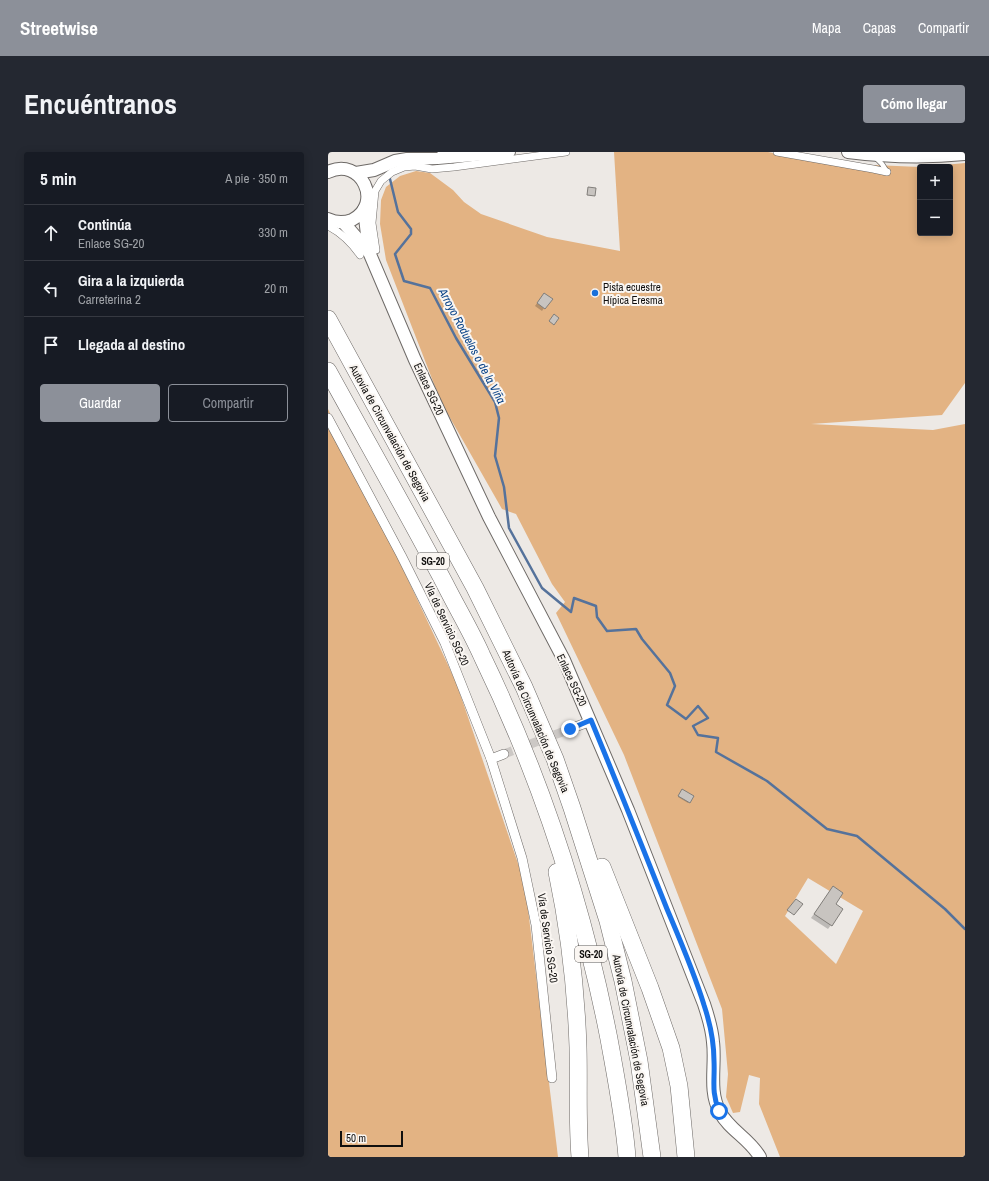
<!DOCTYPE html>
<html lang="es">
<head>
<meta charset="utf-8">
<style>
  body { margin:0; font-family:"Archivo Narrow",sans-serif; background:#242831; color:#f1f3f6 }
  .controls { position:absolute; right:12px; top:12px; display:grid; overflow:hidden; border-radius:4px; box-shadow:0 2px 10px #0003 }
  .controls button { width:36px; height:36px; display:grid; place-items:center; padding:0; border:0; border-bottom:1px solid #363941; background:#171b24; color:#f1f3f6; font:20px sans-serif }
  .scale { position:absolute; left:12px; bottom:10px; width:63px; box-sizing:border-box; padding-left:4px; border:2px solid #100f0e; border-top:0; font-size:11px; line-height:14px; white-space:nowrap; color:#100f0e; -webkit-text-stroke:3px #faf6f2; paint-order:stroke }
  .stop { position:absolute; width:12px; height:12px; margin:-9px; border:3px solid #1a73e8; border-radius:50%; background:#fff }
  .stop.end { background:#1a73e8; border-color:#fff; box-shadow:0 1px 4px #0008 }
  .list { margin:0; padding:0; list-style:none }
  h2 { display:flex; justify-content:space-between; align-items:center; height:52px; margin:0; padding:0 16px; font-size:17px }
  h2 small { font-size:13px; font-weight:400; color:#9ea1a6 }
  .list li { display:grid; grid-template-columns:26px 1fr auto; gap:12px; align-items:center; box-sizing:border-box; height:56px; padding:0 16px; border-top:1px solid #363941 }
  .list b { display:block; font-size:15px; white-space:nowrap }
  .list p { margin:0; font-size:13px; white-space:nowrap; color:#9ea1a6 }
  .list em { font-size:13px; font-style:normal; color:#9ea1a6 }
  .actions { display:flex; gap:8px; padding:12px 16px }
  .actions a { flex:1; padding:9px 0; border:1px solid #8c9099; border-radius:4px; text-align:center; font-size:14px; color:#8c9099 }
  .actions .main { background:#8c9099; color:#fff }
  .icon { flex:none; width:22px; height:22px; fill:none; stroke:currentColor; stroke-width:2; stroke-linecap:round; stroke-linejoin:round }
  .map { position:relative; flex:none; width:637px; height:1005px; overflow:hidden; border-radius:4px }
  header { display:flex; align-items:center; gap:24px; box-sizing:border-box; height:56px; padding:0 20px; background:#8c9099; color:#fff }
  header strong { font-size:19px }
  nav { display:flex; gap:22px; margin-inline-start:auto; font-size:14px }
  .intro { display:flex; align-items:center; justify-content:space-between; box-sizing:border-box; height:96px; padding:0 24px }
  h1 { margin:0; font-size:28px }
  .button { padding:10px 18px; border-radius:4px; background:#8c9099; color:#fff; font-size:14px; font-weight:700 }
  main { display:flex; gap:24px; padding:0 24px }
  aside { flex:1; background:#171b24; border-radius:4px; box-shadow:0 2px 10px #0003 }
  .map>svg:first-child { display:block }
  .green { fill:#e3b383; fill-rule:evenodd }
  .shadow { fill:#0003 }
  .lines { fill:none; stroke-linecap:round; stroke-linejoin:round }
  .stream { stroke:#55729b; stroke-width:2.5 }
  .building { fill:#c8c4c0; stroke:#817e7a }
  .minor-tunnel { stroke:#ccc8c5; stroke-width:9; stroke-dasharray:9 4.5; stroke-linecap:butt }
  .service-casing { stroke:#6e6a67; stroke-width:6 }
  .pedestrian-casing { stroke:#6e6a67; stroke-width:8 }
  .minor-casing { stroke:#6e6a67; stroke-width:10 }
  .tertiary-casing { stroke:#6e6a67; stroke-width:14 }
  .motorway-casing { stroke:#6e6a67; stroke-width:18 }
  .service { stroke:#fff; stroke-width:4.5 }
  .pedestrian { stroke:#fff; stroke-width:7 }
  .minor { stroke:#fff; stroke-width:9 }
  .tertiary { stroke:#fff; stroke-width:12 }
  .motorway { stroke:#fff; stroke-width:17 }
  .route { stroke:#1a73e8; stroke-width:5 }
  .poi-dot { fill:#1970da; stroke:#faf6f2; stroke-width:1.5 }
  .labels { text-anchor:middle; stroke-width:4; stroke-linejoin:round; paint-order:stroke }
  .shield { fill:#faf6f2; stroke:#565452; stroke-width:1 }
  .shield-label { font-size:10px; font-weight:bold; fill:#100f0e }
  .poi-label { font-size:11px; fill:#100f0e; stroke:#faf6f2; text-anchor:start }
  .street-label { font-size:11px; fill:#100f0e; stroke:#faf6f2 }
  .water-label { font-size:12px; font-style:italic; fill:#094388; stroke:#faf6f2 }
</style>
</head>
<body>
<header>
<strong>Streetwise</strong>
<nav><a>Mapa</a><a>Capas</a><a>Compartir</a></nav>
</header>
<div class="intro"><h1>Encuéntranos</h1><a class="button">Cómo llegar</a></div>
<main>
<aside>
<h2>5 min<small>A pie · 350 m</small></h2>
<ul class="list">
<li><svg class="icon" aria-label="ahead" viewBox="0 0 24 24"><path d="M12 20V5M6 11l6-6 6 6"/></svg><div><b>Continúa</b><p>Enlace SG-20</p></div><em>330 m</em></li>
<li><svg class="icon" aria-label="left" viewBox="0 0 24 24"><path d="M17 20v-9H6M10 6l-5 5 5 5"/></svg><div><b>Gira a la izquierda</b><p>Carreterina 2</p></div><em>20 m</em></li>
<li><svg class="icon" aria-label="arrive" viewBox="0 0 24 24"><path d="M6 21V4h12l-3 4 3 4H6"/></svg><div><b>Llegada al destino</b></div></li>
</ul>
<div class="actions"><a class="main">Guardar</a><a>Compartir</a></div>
</aside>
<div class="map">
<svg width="637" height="1005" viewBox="0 0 637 1005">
  <rect width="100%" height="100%" fill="#ede9e5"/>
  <!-- green -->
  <g class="green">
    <path d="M286,0h154l59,11 93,4v66h30v-66h-28l43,-4v220l-23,32 -131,9 122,6 32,-6v733h-185l-21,-53 1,-26 -11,-3 -9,37 -7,1 -7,-16 2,-23 -6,-65 -98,-254 -68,-142 9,-11 -13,-18 -36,-70 -14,-5 -61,-107 -55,-142 -6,-36 1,-24 5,-13 14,-11 16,-5 14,2 23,17 11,12 17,12 66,23 73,14zM480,726l55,33 -27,53 -51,-48z"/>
    <polygon points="0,257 128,530 197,732 230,1005 0,1005"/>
  </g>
  <!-- shadow -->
  <g class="shadow">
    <polygon points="214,144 216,156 214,159 207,154"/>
    <polygon points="353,639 361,650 360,651 350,645"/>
    <polygon points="505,735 506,752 503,773 500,777 483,766"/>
  </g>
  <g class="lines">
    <!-- stream -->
    <polyline class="stream" points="62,27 70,60 83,77 83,82 67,102 76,129 102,136 128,186 167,250 171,266 167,304 176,335 181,376 214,436 243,460 246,446 268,454 269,465 279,479 308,477 314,487 342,521 347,534 339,553 358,567 370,554 380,566 365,574 370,583 390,586 388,600 439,629 499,677 529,684 617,757 637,777"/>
  </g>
  <!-- building -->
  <g class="building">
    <polygon points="260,35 268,36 267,44 259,43"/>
    <polygon points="216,141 225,147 217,157 209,151"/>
    <polygon points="226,162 231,166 226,173 221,169"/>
    <polygon points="354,637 366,644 362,651 350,644"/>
    <polygon points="505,734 515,741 508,752 515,757 504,774 486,762"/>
    <polygon points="468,747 475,752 466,763 459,758"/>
  </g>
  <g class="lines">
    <!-- minor-tunnel -->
    <polyline class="minor-tunnel" points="176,602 242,577"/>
    <!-- service casing -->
    <g class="service-casing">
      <polyline id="service" points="548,6 554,12 559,20"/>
    </g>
    <!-- pedestrian casing -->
    <g class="pedestrian-casing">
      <g id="pedestrian">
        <polyline points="449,0 545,17 559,20"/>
        <path d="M0,74c14,7 23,16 32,29"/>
        <polyline points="48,98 44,71 47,39 53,29 64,20 76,15 87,14 104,17 126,15 238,0"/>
      </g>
    </g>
    <!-- minor casing -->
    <g class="minor-casing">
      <g id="minor">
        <polyline points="0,266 73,403 117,491 163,607"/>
        <polyline points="242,577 263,569"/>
        <polyline points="176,602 163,607 194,706 208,773 224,926"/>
      </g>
    </g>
    <!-- tertiary casing -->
    <g class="tertiary-casing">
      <g id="tertiary">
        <path d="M520,0c40,5 77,6 117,2"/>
        <path d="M0,20c33,-16 56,32 24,48 -8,3 -16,3 -24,-1"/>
        <polyline points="28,21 46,18 67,9 79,7 110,6 181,0"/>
        <polyline points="36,57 41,100"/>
        <path d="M15,70l26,30 46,108 74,157 75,143 64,150 76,194c4,12 8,25 9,38 3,23 -5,49 7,70 9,18 29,26 40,45"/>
      </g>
    </g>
    <!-- motorway casing -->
    <g class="motorway-casing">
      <g id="motorway">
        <polyline points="0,167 147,436 196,535 227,607 244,656 280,769 295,829 311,909 324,1005"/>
        <path d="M0,219c39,71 79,141 117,213 12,24 26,47 37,72 59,122 101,250 127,383 7,39 15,79 18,118"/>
        <polyline points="274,715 322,836 343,896 351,934 358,1005"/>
        <path d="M229,720c12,57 19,116 21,175 1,37 -1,73 2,110"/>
      </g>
    </g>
    <!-- service -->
    <use href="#service" class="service"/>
    <!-- pedestrian -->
    <use href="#pedestrian" class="pedestrian"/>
    <!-- minor -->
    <use href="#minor" class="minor"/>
    <!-- tertiary -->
    <use href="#tertiary" class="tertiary"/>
    <!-- motorway -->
    <use href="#motorway" class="motorway"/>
  </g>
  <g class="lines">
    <!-- route -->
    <path class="route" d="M242,577l21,-9c26,63 51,126 76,189 13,31 27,63 37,96 6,18 10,36 10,56 1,20 -3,30 5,50"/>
  </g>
  <!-- markers -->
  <circle class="poi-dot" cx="267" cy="141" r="4"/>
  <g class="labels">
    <!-- shield labels -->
    <g class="shield">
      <rect x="89" y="401" width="32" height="16" rx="3"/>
      <rect x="247" y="794" width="32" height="16" rx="3"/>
    </g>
    <g class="shield-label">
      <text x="105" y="413">SG-20</text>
      <text x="263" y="806">SG-20</text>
    </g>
    <!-- poi labels -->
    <g class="poi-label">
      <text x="275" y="139">Pista ecuestre<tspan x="275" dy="13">Hípica Eresma</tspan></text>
    </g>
    <!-- street labels -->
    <g class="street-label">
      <text transform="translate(101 237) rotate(65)" y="4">Enlace SG-20</text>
      <text transform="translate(62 281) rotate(61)" y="4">Autovía de Circunvalación de Segovia</text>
      <text transform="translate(119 472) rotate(65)" y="4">Vía de Servicio SG-20</text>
      <text transform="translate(244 528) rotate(65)" y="4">Enlace SG-20</text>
      <text transform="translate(208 569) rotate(67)" y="4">Autovía de Circunvalación de Segovia</text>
      <text transform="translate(220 786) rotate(82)" y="4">Vía de Servicio SG-20</text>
      <text transform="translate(303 878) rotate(79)" y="4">Autovía de Circunvalación de Segovia</text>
    </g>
    <!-- water labels -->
    <g class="water-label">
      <text transform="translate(144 194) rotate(62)" y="4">Arroyo Roduelos o de la Viña</text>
    </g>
  </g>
</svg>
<div class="controls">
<button>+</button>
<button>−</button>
</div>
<div class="scale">50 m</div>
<div class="stop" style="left:391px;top:959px"></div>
<div class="stop end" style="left:242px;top:577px"></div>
</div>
</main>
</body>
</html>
